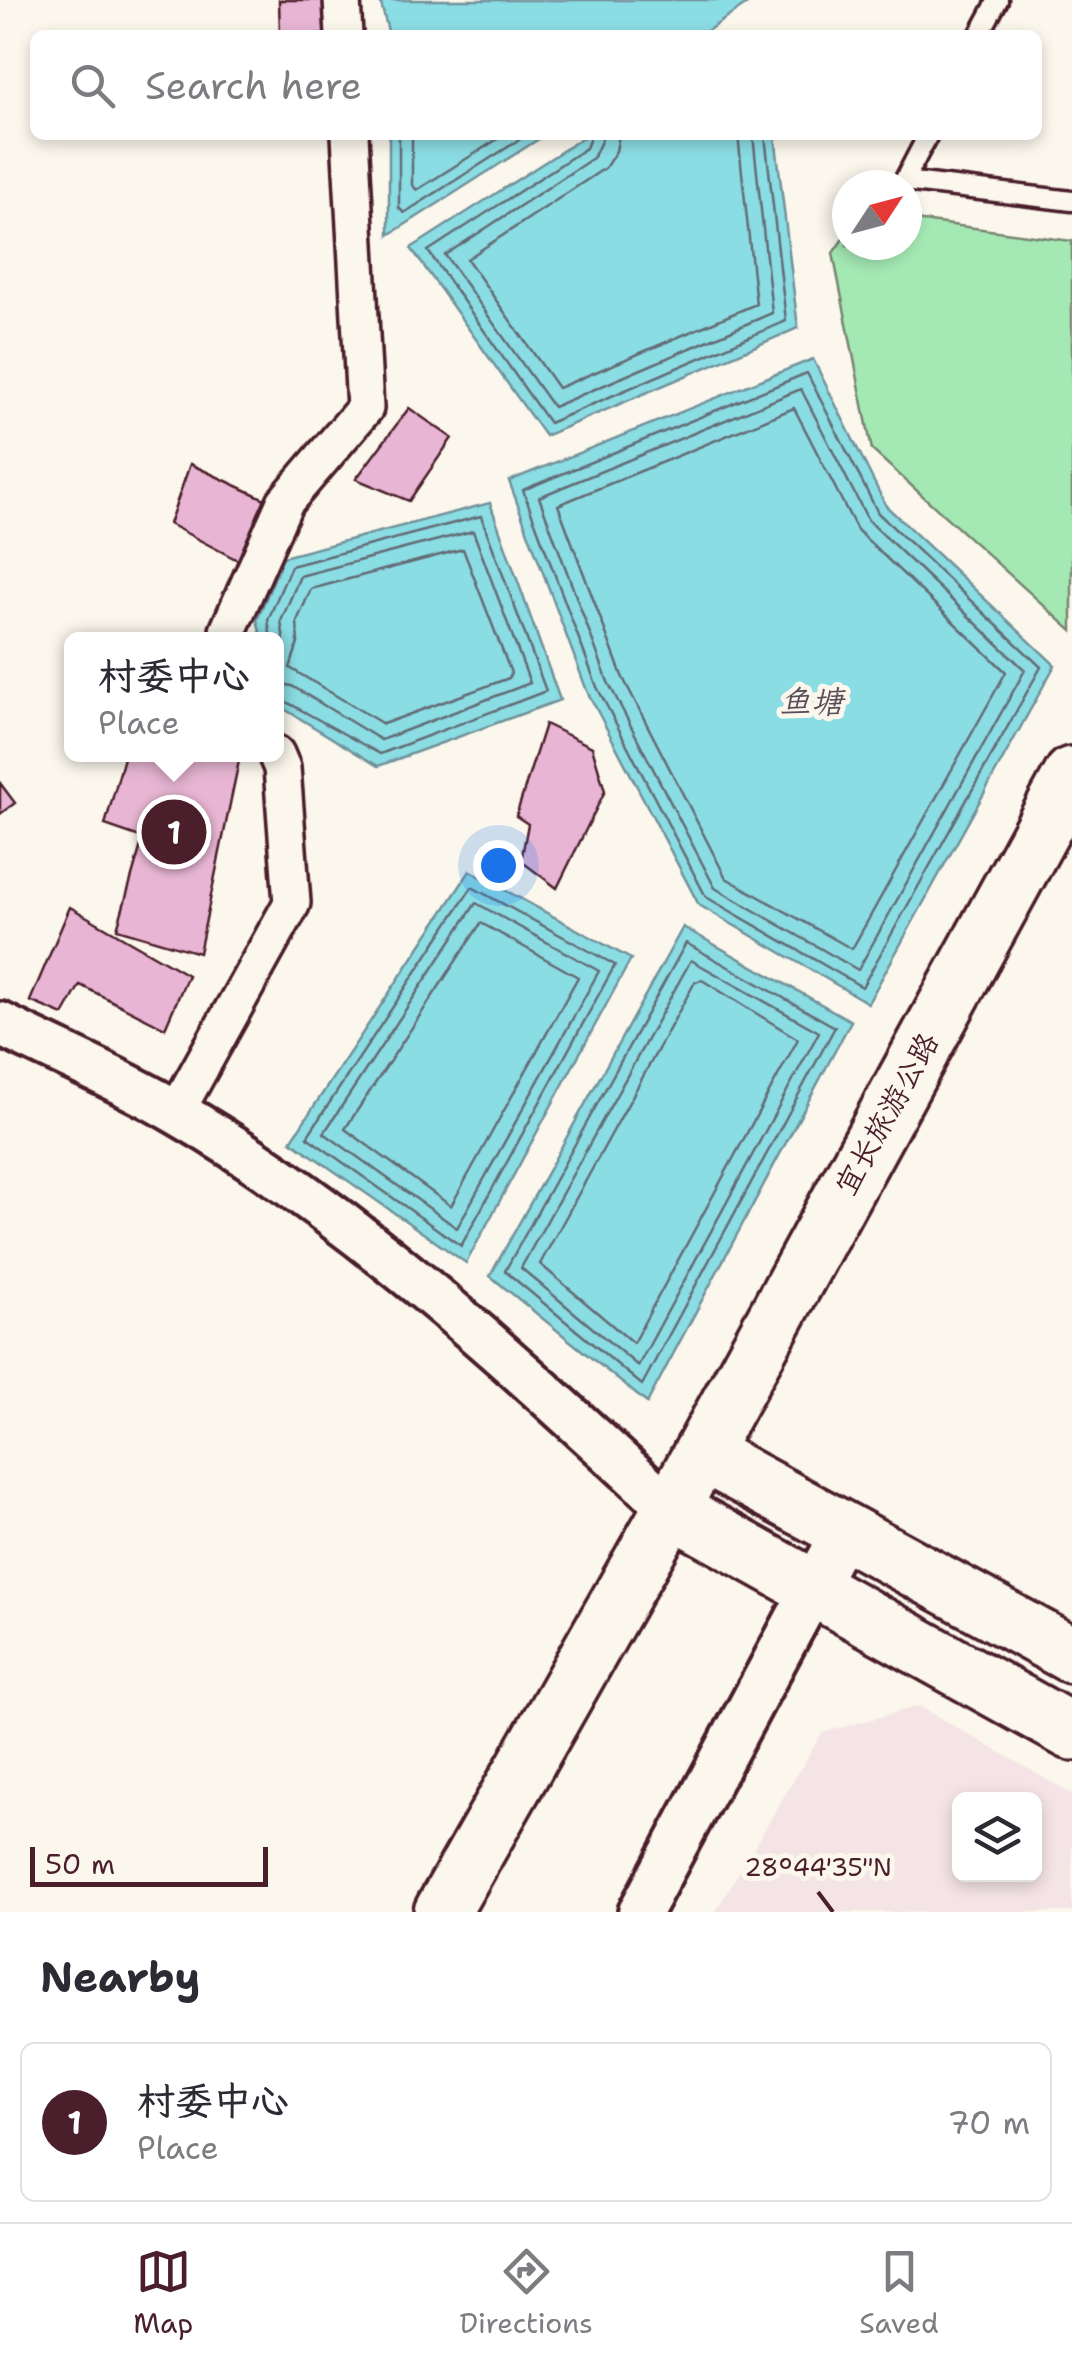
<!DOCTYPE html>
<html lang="en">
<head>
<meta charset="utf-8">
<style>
  body { margin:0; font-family:"Shantell Sans","LXGW WenKai TC",sans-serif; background:#f7f7f7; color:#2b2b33 }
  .controls { position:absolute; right:30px; bottom:30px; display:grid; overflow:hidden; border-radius:15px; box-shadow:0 5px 15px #0003 }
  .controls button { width:90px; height:90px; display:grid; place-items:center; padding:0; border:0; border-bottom:2px solid #e1e1e2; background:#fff; color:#2b2b33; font:50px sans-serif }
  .compass { position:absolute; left:832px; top:170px; width:90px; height:90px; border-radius:50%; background:#fff; box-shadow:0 5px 15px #0003; rotate:54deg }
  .scale { position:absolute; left:30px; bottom:25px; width:238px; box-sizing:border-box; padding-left:10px; border:5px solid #4a1f2b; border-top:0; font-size:28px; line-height:35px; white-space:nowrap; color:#4a1f2b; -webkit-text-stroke:8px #fbf7ec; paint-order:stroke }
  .you { position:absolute; left:498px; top:865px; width:35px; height:35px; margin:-25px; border:8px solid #fff; border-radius:50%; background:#1a73e8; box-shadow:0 0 0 15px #1a73e833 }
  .badge { display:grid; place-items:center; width:65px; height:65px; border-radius:50%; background:#4a1f2b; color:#fff; font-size:32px; font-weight:700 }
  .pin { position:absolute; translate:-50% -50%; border:5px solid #fff; box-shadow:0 2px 10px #0006 }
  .popup { position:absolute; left:64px; top:632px; width:220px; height:130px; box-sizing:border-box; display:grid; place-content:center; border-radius:15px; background:#fff; filter:drop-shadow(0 2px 8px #0005); font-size:32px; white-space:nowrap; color:#7c7c81 }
  .popup b { font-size:38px; color:#2b2b33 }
  .popup::after { content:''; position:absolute; left:50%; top:100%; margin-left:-20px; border:20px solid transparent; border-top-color:#fff }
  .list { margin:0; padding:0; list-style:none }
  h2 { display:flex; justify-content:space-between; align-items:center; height:130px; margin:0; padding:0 40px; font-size:42px }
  h2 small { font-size:32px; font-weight:400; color:#7c7c81 }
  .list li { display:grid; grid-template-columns:65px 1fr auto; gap:30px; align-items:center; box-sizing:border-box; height:160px; margin:0 20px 20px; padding:0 20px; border:2px solid #e1e1e2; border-radius:15px }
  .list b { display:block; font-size:38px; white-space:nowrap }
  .list p { margin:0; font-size:32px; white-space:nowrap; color:#7c7c81 }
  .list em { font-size:32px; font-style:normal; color:#7c7c81 }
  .icon { flex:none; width:55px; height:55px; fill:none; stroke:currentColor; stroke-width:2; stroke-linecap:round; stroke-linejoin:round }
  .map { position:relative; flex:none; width:1072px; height:1912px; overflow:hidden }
  .search { position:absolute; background:#fff; box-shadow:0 5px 15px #0003; left:30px; right:30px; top:30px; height:110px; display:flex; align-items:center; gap:25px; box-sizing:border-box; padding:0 35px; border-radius:15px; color:#7c7c81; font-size:38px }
  .sheet { height:310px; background:#fff }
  nav { display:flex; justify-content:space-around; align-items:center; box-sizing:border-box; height:140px; border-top:2px solid #e1e1e2; background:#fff; font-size:28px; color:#7c7c81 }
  nav a { display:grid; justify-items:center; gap:5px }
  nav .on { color:#4a1f2b }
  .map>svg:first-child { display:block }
  .built { fill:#f5e4e5; fill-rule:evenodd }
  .green { fill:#a4e9b4; stroke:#778470; stroke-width:2.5 }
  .water { fill:#8bdde4; stroke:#71919a; stroke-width:2.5 }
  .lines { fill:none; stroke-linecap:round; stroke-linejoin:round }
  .shore { stroke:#646b75; stroke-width:2.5 }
  .building { fill:#e8b6d4; stroke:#4a1f2b; stroke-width:2.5 }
  .service-casing { stroke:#4a1f2b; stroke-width:25 }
  .minor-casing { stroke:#4a1f2b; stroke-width:42 }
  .tertiary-casing { stroke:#4a1f2b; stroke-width:50 }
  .primary-casing { stroke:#4a1f2b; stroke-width:62 }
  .service { stroke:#fbf7ec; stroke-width:18 }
  .minor { stroke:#fbf7ec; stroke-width:35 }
  .tertiary { stroke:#fbf7ec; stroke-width:42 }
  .primary { stroke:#fbf7ec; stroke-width:55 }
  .ticks { fill:none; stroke:#4a1f2b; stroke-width:4 }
  .labels { text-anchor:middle; stroke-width:10; stroke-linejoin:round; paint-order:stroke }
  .street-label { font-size:30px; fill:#4a1f2b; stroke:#fbf7ec }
  .water-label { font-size:32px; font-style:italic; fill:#5a4e59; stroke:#fbf7ec }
  .ticks-label { font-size:25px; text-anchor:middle; fill:#4a1f2b; stroke:#fbf7ec; stroke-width:10; stroke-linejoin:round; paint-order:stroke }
</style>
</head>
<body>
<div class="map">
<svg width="1072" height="1912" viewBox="0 0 1072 1912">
  <rect width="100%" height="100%" fill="#fbf7ec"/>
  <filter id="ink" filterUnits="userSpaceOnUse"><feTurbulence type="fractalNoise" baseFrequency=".01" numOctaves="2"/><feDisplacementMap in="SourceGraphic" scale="20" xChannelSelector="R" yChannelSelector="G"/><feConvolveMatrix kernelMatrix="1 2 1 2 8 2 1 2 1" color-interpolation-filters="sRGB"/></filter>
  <g filter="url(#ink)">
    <!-- built -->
    <path class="built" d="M919,1706l153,88v118h-357l107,-179zM960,1800h74v74h-74z"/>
    <!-- green -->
    <polygon class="green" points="907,219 1072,241 1072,631 872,450 833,253 847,233 847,245 907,245"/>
    <!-- water -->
    <g class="water">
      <polygon points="380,0 753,0 701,35 389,35"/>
      <polygon points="389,135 545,135 389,235"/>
      <polygon points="587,135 775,135 798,328 545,436 411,248"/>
      <polygon points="813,359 886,506 1055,665 868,1003 699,905 587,691 509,481"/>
      <polygon points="490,503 560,700 378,766 281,707 277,690 276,640 262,639 257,620 283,557"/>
      <polygon points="470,871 631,959 466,1263 291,1141"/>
      <polygon points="683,927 851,1021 647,1403 490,1276"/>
    </g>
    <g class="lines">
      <!-- shore -->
      <g class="shore">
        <polyline points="399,135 399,208 404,213 527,135"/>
        <polyline points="412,135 412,185 417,190 504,135"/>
        <polyline points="591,135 586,148 428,251 549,423 786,321 765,135"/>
        <polyline points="604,135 593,158 445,255 553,407 772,313 753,135"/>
        <polyline points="619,135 616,151 605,168 467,259 558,388 756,304 738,135"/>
        <polygon points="807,373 878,513 1041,667 862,987 706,897 597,687 523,490"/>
        <polygon points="801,389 868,520 1025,670 858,970 715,888 608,682 539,497"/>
        <polygon points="794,408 857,530 1006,672 852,949 726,878 622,676 558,505"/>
        <polygon points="463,549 511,673 509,678 383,724 290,668 298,643 297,621 311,589"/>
        <polyline points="271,640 268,620 291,566 481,516 546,691 380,754 276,696"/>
        <polyline points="276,655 284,641 281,621 300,576 473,531 530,683 381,740 292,686 276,683"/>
        <polygon points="472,887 615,965 461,1246 307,1137"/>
        <polygon points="476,903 599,971 457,1228 324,1133"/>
        <polygon points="481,923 578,977 451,1206 345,1129"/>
        <polygon points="686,943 835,1027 642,1385 505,1271"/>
        <polygon points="691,960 819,1032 638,1366 521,1268"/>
        <polygon points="702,980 798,1039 633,1343 540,1264 695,982"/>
      </g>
    </g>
    <!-- building -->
    <g class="building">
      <polygon points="279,0 327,0 330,35 280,35"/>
      <polygon points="409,408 452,438 409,501 356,479"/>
      <polygon points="190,464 267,500 247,565 169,524"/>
      <polygon points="545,724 592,747 605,791 557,888 521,861 528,824 516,816"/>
      <polygon points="125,754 240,756 199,953 117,929 143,838 105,825"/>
      <polygon points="0,783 15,803 0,814"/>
      <polygon points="70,907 188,975 165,1028 80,985 63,1015 30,1001"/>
    </g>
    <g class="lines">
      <!-- service casing -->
      <g class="service-casing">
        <g id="service">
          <polyline points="979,35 998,0"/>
          <polyline points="928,135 904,181 1072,201"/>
        </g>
      </g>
      <!-- minor casing -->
      <g class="minor-casing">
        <g id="minor">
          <polyline points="342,0 344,35"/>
          <polyline points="231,640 228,631 285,502 365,408 350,135"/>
          <polyline points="176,1112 292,903 282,768 276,754"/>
        </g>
      </g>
      <!-- tertiary casing -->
      <g class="tertiary-casing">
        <g id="tertiary">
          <path d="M0,1024c58,29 120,55 176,88 185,107 339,254 495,397"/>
          <polyline points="640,1912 844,1531"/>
        </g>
      </g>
      <!-- primary casing -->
      <g class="primary-casing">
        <g id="primary">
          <polyline points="702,1453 1072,1655"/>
          <polyline points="671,1509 1072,1732"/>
          <polyline points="442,1912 671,1509 1072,775"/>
        </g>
      </g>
      <!-- service -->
      <use href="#service" class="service"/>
      <!-- minor -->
      <use href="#minor" class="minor"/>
      <!-- tertiary -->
      <use href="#tertiary" class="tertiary"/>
      <!-- primary -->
      <use href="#primary" class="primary"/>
    </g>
  </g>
  <!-- ticks -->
  <path class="ticks" d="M818,1892l15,20"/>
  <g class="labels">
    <!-- street labels -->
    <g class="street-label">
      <text transform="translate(887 1114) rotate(-61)" y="10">宜长旅游公路</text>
    </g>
    <!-- water labels -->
    <g class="water-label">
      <text x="811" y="713">鱼塘</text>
    </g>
  </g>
  <g class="ticks-label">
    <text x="818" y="1876">28°44'35"N</text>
  </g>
</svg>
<div class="controls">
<button><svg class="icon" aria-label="layers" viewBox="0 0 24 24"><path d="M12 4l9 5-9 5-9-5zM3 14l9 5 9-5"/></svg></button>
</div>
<svg class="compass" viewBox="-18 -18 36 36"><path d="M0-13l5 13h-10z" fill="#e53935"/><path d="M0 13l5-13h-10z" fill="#7c7c81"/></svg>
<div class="scale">50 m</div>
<div class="you"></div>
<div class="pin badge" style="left:174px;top:832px">1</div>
<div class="popup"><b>村委中心</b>Place</div>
<div class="search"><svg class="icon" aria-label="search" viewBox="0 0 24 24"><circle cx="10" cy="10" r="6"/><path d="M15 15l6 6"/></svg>Search here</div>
</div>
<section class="sheet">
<h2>Nearby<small></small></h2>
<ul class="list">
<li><span class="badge">1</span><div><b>村委中心</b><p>Place</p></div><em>70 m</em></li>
</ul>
</section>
<nav>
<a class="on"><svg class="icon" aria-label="map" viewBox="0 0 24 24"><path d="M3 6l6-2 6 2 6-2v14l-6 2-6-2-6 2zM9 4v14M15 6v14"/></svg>Map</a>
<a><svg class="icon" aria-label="directions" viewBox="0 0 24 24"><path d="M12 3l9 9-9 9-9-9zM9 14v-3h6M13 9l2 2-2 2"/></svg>Directions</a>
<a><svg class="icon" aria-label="saved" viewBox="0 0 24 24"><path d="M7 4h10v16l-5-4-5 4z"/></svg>Saved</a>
</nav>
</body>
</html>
